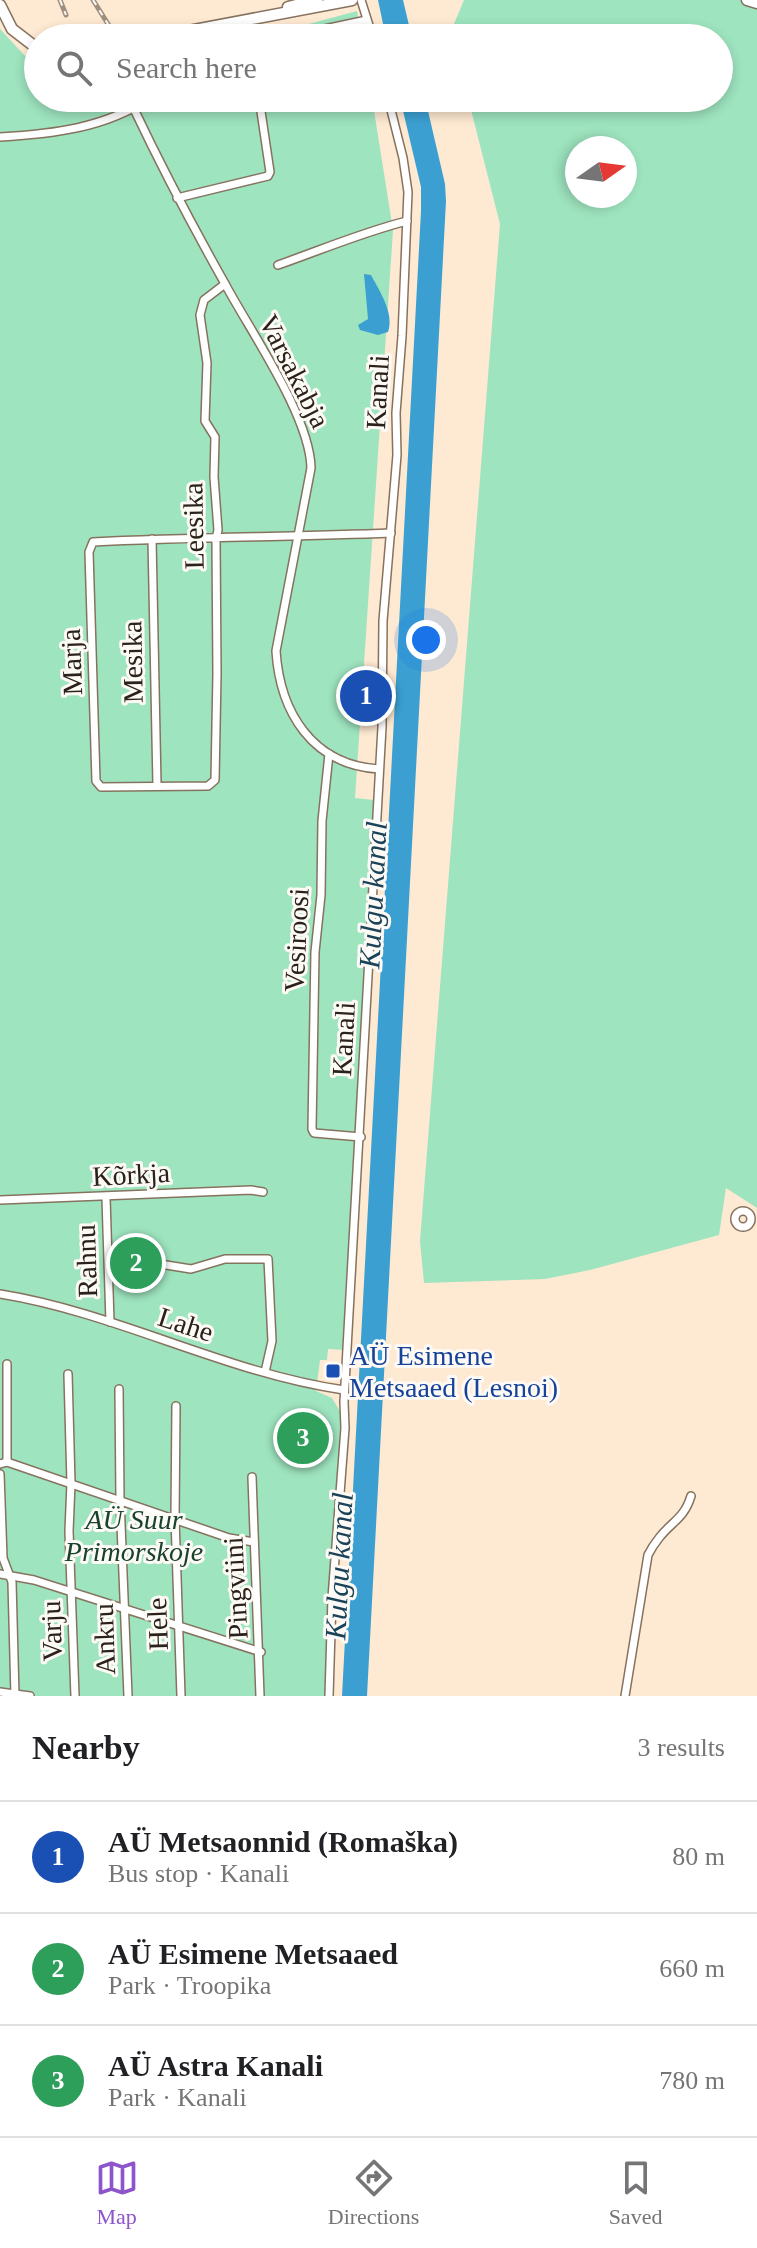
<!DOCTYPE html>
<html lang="en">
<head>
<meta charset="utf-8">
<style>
  body { margin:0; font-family:Georgia,serif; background:#f6f6f6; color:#202124 }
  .compass { position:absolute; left:565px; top:136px; width:72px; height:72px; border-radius:50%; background:#fff; box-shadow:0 4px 12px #0003; rotate:76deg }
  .you { position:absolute; left:426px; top:640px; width:28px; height:28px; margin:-20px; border:6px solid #fff; border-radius:50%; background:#1a73e8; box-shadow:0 0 0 12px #1a73e833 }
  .badge { display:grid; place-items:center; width:52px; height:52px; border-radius:50%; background:#8d54cb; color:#fff; font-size:26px; font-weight:700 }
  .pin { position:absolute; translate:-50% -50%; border:4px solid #fff; box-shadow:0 2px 8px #0006 }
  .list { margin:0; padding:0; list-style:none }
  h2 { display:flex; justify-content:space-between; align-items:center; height:104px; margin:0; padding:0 32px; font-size:34px }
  h2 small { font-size:26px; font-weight:400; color:#757577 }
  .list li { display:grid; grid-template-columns:52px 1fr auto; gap:24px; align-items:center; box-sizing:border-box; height:112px; padding:0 32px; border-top:2px solid #e0e0e0 }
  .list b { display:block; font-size:30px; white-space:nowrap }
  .list p { margin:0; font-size:26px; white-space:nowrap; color:#757577 }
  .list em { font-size:26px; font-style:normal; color:#757577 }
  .icon { flex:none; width:44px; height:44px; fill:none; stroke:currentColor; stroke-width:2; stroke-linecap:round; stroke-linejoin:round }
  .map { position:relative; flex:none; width:757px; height:1696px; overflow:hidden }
  .search { position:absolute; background:#fff; box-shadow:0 4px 12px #0003; left:24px; right:24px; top:24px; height:88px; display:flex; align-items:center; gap:20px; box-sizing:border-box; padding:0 28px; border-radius:44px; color:#757577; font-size:30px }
  .sheet { height:440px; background:#fff }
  nav { display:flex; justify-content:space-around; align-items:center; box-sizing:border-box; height:112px; border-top:2px solid #e0e0e0; background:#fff; font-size:22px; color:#757577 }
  nav a { display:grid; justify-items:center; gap:4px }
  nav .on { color:#8d54cb }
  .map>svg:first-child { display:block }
  .green { fill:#9ee4bf; fill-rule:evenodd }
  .water { fill:#3ba0d1 }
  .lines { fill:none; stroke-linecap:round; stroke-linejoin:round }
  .street-casing { stroke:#86735f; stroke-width:10 }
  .secondary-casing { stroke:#86735f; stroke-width:13 }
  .street { stroke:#fff; stroke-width:7 }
  .secondary { stroke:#fff; stroke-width:10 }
  .rail-casing { stroke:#9e8f7f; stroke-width:5 }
  .rail { stroke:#fdf9f5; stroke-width:2; stroke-dasharray:6; stroke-linecap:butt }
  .transit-dot { fill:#1a4fb4; stroke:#fdf9f5; stroke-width:3 }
  .labels { text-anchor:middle; stroke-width:6; stroke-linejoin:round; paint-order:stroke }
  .street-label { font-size:28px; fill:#2a221a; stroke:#fdf9f5 }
  .transit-label { font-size:28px; fill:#164399; stroke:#fdf9f5; text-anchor:start }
  .park-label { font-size:28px; font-style:italic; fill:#17422e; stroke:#fdf9f5 }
  .water-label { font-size:30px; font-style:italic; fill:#1a4359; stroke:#fdf9f5 }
</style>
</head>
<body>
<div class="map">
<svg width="757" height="1696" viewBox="0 0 757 1696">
  <rect width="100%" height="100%" fill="#fee9d2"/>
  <!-- green -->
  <g class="green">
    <path d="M464,0h293v1208l-31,-20 -7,47 -129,35 -45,9 -121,4 -4,-42 80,-1017 -32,-126h251v-60h-266l-2,-7zM577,148h48v48h-48z"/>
    <polygon points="357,11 362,38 257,38"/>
    <polygon points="0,29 38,70 38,98 372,98 393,230 355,798 374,800 344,1350 328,1349 327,1360 320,1360 316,1391 332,1398 341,1413 330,1578 327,1696 0,1696"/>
  </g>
  <!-- water -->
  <g class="water">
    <polygon points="378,0 403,0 412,38 386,38"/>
    <polygon points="400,98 425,98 445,184 446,201 367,1696 342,1696 421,211 421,187"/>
    <path d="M364,274l7,1c8,15 24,39 17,57l-10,3 -18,-5 -2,-5 10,-6z"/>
  </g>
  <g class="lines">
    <!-- street casing -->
    <g class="street-casing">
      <g id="street">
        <polyline points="361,0 373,38"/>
        <polyline points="282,38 367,20"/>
        <path d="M134,109c28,59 58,116 90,173 26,49 86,134 87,186l-35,183c4,61 36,114 103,118"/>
        <path d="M0,137c53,-3 105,-9 150,-39"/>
        <polyline points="177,198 268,176 270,172 259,98"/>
        <path d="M278,265c43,-15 85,-33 129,-44"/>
        <path d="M225,284l-21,16 -4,15 7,48 -2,58 10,16 -1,40 4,53 -2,9 1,135 -2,106 -7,6 -107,1 -5,-6 -7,-229 4,-10c99,-5 199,-5 298,-9"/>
        <polyline points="152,539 157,785"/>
        <polyline points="329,754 322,821 321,895 315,952 312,1129 314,1133 361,1137"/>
        <polyline points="106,1198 110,1322"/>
        <polyline points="0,1200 251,1190 263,1192"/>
        <circle cx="743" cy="1219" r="8"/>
        <polyline points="109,1259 122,1258 191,1269 225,1259 268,1259 272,1341 265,1372"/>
        <path d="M0,1294c118,19 226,79 344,96"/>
        <polyline points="68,1374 71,1483 69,1531 75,1696"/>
        <polyline points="119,1389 120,1500 128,1696"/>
        <polyline points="176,1406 175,1518 181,1696"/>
        <polyline points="7,1462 229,1538 254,1542"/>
        <polyline points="0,1464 7,1462 7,1364"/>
        <polyline points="0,1474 3,1558 12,1582 15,1696"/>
        <polyline points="252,1477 260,1696"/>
        <polyline points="0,1574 34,1580 261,1652"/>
        <polyline points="0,1692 30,1696"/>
        <polyline points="329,1696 332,1598 345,1428 344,1402 382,727 383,621 397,455 396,413 402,336 408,192 403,158 388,98"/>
        <path d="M625,1696l23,-141c3,-6 7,-12 11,-17 13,-17 25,-19 32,-42"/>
      </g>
    </g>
    <!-- secondary casing -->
    <g class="secondary-casing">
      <g id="secondary">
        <polyline points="747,0 757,3"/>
        <polyline points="0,5 12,29 38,49"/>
        <polyline points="288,7 317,0"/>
        <polyline points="152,38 352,0"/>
      </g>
    </g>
    <!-- street -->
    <use href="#street" class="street"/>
    <!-- secondary -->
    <use href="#secondary" class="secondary"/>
    <!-- rail casing -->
    <g class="rail-casing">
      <g id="rail">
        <polyline points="60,0 66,15"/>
        <polyline points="93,0 113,32"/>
      </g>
    </g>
    <!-- rail -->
    <use href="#rail" class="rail"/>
  </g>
  <!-- markers -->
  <rect class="transit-dot" x="325" y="1363" width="16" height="16" rx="4"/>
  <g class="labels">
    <!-- street labels -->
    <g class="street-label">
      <text transform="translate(295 371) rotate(63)" y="10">Varsakabja</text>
      <text transform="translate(377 392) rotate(-87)" y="10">Kanali</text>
      <text transform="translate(193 526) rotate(-91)" y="10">Leesika</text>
      <text transform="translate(71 662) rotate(-92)" y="10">Marja</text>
      <text transform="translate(132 662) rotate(-91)" y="10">Mesika</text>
      <text transform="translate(296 940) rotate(-87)" y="10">Vesiroosi</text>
      <text transform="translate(343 1039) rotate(-87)" y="10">Kanali</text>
      <text transform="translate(131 1174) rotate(-3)" y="10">Kõrkja</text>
      <text transform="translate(86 1261) rotate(-92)" y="10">Rahnu</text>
      <text transform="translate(186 1324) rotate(18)" y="10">Lahe</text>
      <text transform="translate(235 1588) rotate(-93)" y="10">Pingviini</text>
      <text transform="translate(157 1624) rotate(-92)" y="10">Hele</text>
      <text transform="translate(51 1631) rotate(-92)" y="10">Varju</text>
      <text transform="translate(104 1639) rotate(-92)" y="10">Ankru</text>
    </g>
    <!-- transit labels -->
    <g class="transit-label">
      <text x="349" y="1365">AÜ Esimene<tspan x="349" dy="32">Metsaaed (Lesnoi)</tspan></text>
    </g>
    <!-- park labels -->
    <g class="park-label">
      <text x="134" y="1529">AÜ Suur<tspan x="134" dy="32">Primorskoje</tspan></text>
    </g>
    <!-- water labels -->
    <g class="water-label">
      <text transform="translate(373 895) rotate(-87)" y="10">Kulgu kanal</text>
      <text transform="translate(339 1566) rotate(-87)" y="10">Kulgu kanal</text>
    </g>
  </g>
</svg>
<svg class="compass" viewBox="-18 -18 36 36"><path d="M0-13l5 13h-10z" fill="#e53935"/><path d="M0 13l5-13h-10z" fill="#757577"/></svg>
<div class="you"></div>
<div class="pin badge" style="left:366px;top:696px;background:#1a4fb4">1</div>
<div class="pin badge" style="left:136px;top:1263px;background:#2e9e5b">2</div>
<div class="pin badge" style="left:303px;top:1438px;background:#2e9e5b">3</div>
<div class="search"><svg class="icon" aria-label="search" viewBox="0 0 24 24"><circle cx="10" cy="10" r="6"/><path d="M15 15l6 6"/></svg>Search here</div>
</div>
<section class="sheet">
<h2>Nearby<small>3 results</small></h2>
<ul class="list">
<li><span class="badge" style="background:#1a4fb4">1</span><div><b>AÜ Metsaonnid (Romaška)</b><p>Bus stop · Kanali</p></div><em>80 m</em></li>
<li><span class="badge" style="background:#2e9e5b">2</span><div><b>AÜ Esimene Metsaaed</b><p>Park · Troopika</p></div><em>660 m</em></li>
<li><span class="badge" style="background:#2e9e5b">3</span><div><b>AÜ Astra Kanali</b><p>Park · Kanali</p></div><em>780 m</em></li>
</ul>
</section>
<nav>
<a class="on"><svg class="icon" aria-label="map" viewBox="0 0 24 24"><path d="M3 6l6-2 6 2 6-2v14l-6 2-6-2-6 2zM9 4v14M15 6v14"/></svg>Map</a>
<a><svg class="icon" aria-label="directions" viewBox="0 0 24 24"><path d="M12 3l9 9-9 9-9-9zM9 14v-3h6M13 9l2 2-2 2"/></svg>Directions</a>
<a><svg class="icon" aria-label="saved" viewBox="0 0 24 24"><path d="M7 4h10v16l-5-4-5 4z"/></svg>Saved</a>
</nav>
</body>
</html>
